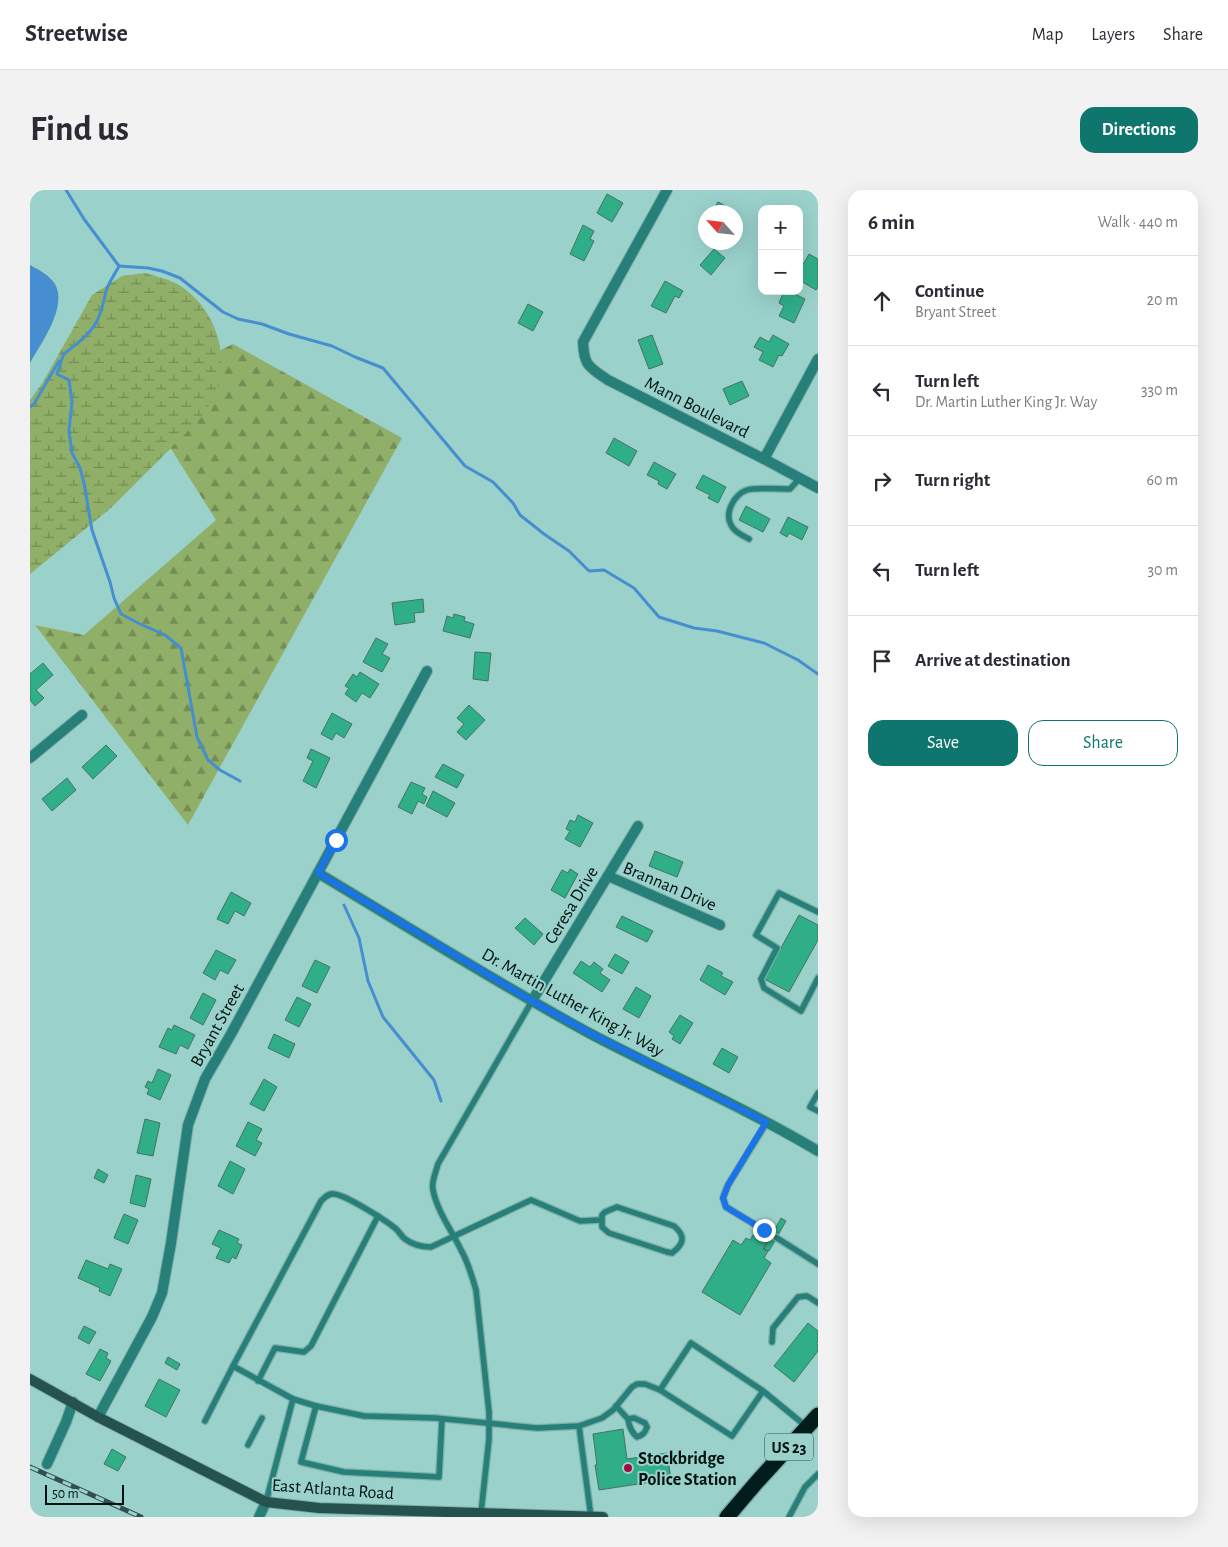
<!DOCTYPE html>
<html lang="en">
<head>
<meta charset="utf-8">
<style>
  body { margin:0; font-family:"Alegreya Sans",sans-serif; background:#f2f2f3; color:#2b2b33 }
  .controls { position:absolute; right:15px; top:15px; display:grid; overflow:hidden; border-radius:10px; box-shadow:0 5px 20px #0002 }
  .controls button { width:45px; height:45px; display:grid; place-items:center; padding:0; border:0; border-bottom:1px solid #e1e1e2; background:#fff; color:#2b2b33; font:25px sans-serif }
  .compass { position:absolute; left:668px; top:15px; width:45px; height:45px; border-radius:50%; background:#fff; box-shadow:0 5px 20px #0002; rotate:297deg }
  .scale { position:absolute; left:15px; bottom:12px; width:79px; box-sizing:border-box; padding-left:5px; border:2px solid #001210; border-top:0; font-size:14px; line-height:18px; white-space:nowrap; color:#001210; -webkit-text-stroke:4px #9ad1cb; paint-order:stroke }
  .stop { position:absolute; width:15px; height:15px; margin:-11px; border:4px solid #1a73e8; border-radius:50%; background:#fff }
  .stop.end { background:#1a73e8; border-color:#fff; box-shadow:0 1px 5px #0008 }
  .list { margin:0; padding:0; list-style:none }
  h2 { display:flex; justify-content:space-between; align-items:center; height:65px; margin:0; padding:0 20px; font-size:21px }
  h2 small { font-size:16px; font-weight:400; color:#7c7c81 }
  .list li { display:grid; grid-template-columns:32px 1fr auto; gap:15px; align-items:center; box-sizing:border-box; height:90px; padding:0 20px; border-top:1px solid #e1e1e2 }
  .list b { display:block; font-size:19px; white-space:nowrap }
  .list p { margin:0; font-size:16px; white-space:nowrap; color:#7c7c81 }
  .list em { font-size:16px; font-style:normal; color:#7c7c81 }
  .actions { display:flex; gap:10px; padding:15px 20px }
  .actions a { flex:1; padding:11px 0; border:1px solid #0f766e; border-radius:15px; text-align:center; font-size:18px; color:#0f766e }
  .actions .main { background:#0f766e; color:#fff }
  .icon { flex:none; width:28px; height:28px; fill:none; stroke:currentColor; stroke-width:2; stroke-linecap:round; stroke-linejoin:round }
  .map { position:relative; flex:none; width:788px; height:1327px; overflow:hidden; border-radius:15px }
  header { display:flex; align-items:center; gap:30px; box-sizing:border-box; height:70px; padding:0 25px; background:#fff; border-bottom:1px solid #e1e1e2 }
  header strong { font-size:24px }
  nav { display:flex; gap:28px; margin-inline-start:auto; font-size:18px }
  .intro { display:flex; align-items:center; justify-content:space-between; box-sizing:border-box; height:120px; padding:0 30px }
  h1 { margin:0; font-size:35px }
  .button { padding:12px 22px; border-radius:15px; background:#0f766e; color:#fff; font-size:18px; font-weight:700 }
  main { display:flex; gap:30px; padding:0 30px }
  aside { flex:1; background:#fff; border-radius:15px; box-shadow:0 5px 20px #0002 }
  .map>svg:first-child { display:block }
  .forest { fill:url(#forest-firs) }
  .wetland { fill:url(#wetland-marsh) }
  .water { fill:#468ecf }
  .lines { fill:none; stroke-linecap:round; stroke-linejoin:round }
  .stream { stroke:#468ecf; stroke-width:3 }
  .building { fill:#2fae88; stroke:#467362 }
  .lane-casing { stroke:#7eafa9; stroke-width:8 }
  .street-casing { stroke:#7eafa9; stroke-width:12 }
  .secondary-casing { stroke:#7eafa9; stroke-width:12 }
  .highway-casing { stroke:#7eafa9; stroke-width:18 }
  .lane { stroke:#277f79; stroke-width:5.5 }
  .street { stroke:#277f79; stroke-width:10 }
  .secondary { stroke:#25514e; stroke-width:10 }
  .highway { stroke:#001d1b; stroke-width:15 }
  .rail-casing { stroke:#314f4c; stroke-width:5 }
  .rail { stroke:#9ad1cb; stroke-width:3; stroke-dasharray:9; stroke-linecap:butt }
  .route { stroke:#1a73e8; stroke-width:6 }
  .poi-dot { fill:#a30a45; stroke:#9ad1cb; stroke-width:2 }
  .labels { text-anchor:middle; stroke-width:4; stroke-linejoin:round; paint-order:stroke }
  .shield { fill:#9ad1cb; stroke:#2e4b48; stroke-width:1 }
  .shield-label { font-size:16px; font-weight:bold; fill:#001210 }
  .street-label { font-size:18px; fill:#001210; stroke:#9ad1cb }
  .poi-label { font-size:18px; font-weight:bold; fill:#001210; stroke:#9ad1cb; text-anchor:start }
</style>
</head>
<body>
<header>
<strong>Streetwise</strong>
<nav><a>Map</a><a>Layers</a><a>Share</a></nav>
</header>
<div class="intro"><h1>Find us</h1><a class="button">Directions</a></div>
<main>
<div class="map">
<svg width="788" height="1327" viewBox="0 0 788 1327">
  <defs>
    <pattern id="forest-firs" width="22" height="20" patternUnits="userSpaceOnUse" patternTransform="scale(1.25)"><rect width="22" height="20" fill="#90af68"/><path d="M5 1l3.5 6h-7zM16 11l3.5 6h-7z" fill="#738d54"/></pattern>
    <pattern id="wetland-marsh" width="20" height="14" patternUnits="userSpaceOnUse" patternTransform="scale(1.25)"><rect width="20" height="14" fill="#90af68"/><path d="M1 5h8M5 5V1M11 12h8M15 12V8" fill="none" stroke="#738d54"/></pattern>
  </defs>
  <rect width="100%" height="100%" fill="#9ad1cb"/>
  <!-- forest -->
  <polygon class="forest" points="203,154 372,248 158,635 5,435 54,445 186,330 105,202"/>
  <!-- wetland -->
  <path class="wetland" d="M116,83c11,4 23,6 33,12 36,23 52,69 36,109 -4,9 -10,18 -16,26l-88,88 -81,66v-174l13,-18 49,-87 30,-19z"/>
  <!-- water -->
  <path class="water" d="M0,75c9,5 19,10 25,19 13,23 -14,59 -25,79z"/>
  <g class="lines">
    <!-- stream -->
    <g class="stream">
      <polyline points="36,0 54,29 89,76"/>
      <polyline points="89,76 118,78 132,81 150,88 193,122 208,129 232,134 259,144 302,156 325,167 353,178 435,276 463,292 483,313 490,325 514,344 539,361 559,381 574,380 604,398 629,427 664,438 687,441 734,453 768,470 788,484"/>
      <polyline points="34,163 27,184 39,190 42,212 39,241 42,263 50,278 54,293 62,340 80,392 84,408 91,424 110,434 135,445 151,458 167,547 178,570 190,580 210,591"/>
      <path d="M34,164c12,-10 26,-19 33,-33 5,-10 7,-20 9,-30 3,-9 9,-17 13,-25"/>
      <polyline points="0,217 4,214 29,171"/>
      <polyline points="314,715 329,748 338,791 353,827 404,890 411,911"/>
    </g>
  </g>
  <!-- building -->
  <g class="building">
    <polygon points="577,4 593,13 582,32 567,23"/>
    <polygon points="688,12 703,20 702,22 682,22"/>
    <polygon points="553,35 564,41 560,49 564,51 554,71 540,64"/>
    <polygon points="684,59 695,68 681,85 670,75"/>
    <polygon points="779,64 788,69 788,97 786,100 769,90 769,77 771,78"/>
    <polygon points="635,91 653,101 649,108 645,106 636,123 621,116"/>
    <polygon points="754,101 759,101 775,109 764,133 749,126 754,116 749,113"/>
    <polygon points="498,114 513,122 503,141 488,133"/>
    <polygon points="622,145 633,174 619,179 608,150"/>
    <polygon points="743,145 759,154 752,166 749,165 743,177 729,170 733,162 724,157 730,147 739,152"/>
    <polygon points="712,191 719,206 700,215 693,199"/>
    <polygon points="584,248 607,261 599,276 576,263"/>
    <polygon points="624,272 646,284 637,299 628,294 629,291 617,285"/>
    <polygon points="673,285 696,297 688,313 678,308 680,305 666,298"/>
    <polygon points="716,316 740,329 733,342 709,330"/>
    <polygon points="758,327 778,337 772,350 759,343 757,347 750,343"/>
    <polygon points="393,409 394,422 384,423 385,432 365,435 362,413"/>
    <polygon points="424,424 435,427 434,431 444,434 440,448 413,441 417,426 423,428"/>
    <polygon points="346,448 358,454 352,464 360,468 352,482 333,472"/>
    <polygon points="445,462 461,463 458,491 443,489"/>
    <polygon points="13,473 23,485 6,500 14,508 5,516 0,510 0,484"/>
    <polygon points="330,482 349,494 340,508 332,503 326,512 315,504 319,498 315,496 323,484 327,487"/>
    <polygon points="439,515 455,530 436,550 427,542 434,534 427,528"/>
    <polygon points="302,523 322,534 314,548 306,543 302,550 291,544"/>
    <polygon points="76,555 87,566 63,589 52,577"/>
    <polygon points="281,559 300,568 286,598 273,591 283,571 277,568"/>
    <polygon points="413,574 434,585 427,598 405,587"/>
    <polygon points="37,588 46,600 22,621 12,609"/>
    <polygon points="381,592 395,598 392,604 397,607 394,614 388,611 382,624 368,617"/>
    <polygon points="403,601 425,613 417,627 396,616"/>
    <polygon points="548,625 563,633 550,657 535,649 540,641 536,639 540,630 545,632"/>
    <polygon points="625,661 653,672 647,687 619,676"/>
    <polygon points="540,679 548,684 535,708 521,700 532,680 538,683"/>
    <polygon points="201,702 221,713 214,726 205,721 198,734 187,729"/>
    <polygon points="769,725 788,735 788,750 759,802 734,789"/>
    <polygon points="592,726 623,741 617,752 586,737"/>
    <polygon points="495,728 513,744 504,755 485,738"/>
    <polygon points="186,760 206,770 198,784 190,780 185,790 173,783"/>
    <polygon points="585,764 599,772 592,784 578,776"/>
    <polygon points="285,770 300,777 287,803 272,796"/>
    <polygon points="551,771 560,777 564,772 573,779 570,783 580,790 572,802 543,783"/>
    <polygon points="678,775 693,783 691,786 703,792 695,805 670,790"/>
    <polygon points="606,797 621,806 609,828 593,819"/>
    <polygon points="173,803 186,810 173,835 160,828"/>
    <polygon points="267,807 281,814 269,837 255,830"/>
    <polygon points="650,825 663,833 650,854 642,849 644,846 639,842"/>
    <polygon points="144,835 165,845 158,859 150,855 146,864 129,857 138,838 142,840"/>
    <polygon points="244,844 265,854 259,868 238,858"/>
    <polygon points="692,858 708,867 699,883 683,874"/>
    <polygon points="128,879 141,885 130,910 117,904 119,899 115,897 118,891 122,893"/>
    <polygon points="234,889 247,897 234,921 220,914"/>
    <polygon points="115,929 130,933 123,966 107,963"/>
    <polygon points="218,932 232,939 226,950 232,953 225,966 206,956"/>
    <polygon points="200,971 215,979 203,1004 188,996"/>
    <polygon points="68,979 78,985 74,993 64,988"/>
    <polygon points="106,985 121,989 115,1017 100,1013"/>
    <polygon points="94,1024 108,1030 98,1054 84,1048"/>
    <polygon points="751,1028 756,1031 739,1061 734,1059"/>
    <polygon points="189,1040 209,1049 207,1053 212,1055 206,1069 202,1067 199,1073 186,1068 191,1058 182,1054"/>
    <polygon points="725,1042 738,1050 733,1059 738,1061 734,1068 741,1073 710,1125 672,1102 703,1050 711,1055 716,1048 720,1050"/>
    <polygon points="56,1070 78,1079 80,1074 92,1079 80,1106 69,1101 70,1098 48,1088"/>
    <polygon points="778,1133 788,1141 788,1152 786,1154 788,1155 788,1161 764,1192 744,1176"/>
    <polygon points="54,1136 66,1142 59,1154 48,1148"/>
    <polygon points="70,1159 78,1163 76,1168 81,1171 70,1191 56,1184"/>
    <polygon points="138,1167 150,1174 147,1180 135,1173"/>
    <polygon points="129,1189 150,1200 136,1227 115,1216"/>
    <polygon points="593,1239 597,1269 637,1263 641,1289 569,1300 565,1275 567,1275 563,1244"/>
    <polygon points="82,1259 96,1267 88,1281 74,1274"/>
  </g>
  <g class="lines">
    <!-- lane casing -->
    <g class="lane-casing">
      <g id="lane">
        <path d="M719,349c-7,-4 -15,-7 -18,-14 -7,-13 4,-31 16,-35 8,-3 33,-1 43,-1l10,-11"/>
        <polyline points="788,722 749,703 726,745 747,758 731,789 734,798 771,821 788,788"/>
        <polyline points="788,903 780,917 788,921"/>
        <path d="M587,1017l57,19c12,10 10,18 -2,27l-5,-1 -58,-19 -7,-6v-12l3,-3z"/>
        <polyline points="734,1040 696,1017 693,1008 698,995 737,932"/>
        <polyline points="747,1048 788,1074"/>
        <polyline points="742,1152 743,1138 768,1107 777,1106 788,1113"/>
        <polyline points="228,1191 245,1158 274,1162 281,1156 348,1026"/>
        <polyline points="733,1201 661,1153 630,1200 702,1246 733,1201 777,1237"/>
        <path d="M263,1209l-60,-33 88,-165c4,-4 8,-8 13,-7 12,1 51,26 61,34 4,3 6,8 10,11 8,6 17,8 26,8l100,-47 49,21 21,-1"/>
        <polyline points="286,1216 271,1272 314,1282 409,1287 412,1229"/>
        <path d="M586,1216l12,13c1,7 3,13 9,18 6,-2 8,-4 10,-10l-2,-4 -11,-5 -6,1"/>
        <polyline points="175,1231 203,1176"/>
        <polyline points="549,1236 561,1327"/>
        <polyline points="218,1255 232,1228"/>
        <polyline points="236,1312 263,1209 286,1216 334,1226 405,1228 507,1238 549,1236 572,1228 583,1220 602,1197 607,1194 615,1194 630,1200"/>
        <path d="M451,1323l8,-74v-27l-13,-122c-4,-14 -8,-28 -15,-40 -9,-19 -24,-39 -28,-60 -2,-8 3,-18 5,-26l94,-163"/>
        <polyline points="759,1327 775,1297 788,1284"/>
        <polyline points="788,1327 788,1326"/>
      </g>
    </g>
    <!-- street casing -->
    <g class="street-casing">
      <g id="street">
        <path d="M637,0l-84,152c1,24 6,25 25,38l156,79 54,29"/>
        <polyline points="734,269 788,169"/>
        <polyline points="0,568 52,525"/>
        <path d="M288,683c90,54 179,110 271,160 76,40 155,74 229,118"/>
        <polyline points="578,686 690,735"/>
        <polyline points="502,811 608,636"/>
        <polyline points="68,1227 122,1127 132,1103 141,1053 158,935 175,889 201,844 397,481"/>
        <polyline points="17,1274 36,1232 43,1212"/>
        <polyline points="229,1327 236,1312"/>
      </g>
    </g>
    <!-- secondary casing -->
    <g class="secondary-casing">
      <polyline id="secondary" points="0,1189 68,1227 236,1312 289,1318 573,1327"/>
    </g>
    <!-- highway casing -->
    <g class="highway-casing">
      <polyline id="highway" points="697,1327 726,1293 788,1225"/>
    </g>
    <!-- lane -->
    <use href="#lane" class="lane"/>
    <!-- street -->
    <use href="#street" class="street"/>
    <!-- secondary -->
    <use href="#secondary" class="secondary"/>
    <!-- highway -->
    <use href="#highway" class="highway"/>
    <!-- rail casing -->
    <g class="rail-casing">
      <polyline id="rail" points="0,1277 111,1327"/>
    </g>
    <!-- rail -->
    <use href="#rail" class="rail"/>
  </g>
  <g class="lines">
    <!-- route -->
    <polyline class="route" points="306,650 288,683 502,811 560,843 736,932 698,995 693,1008 696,1017 734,1040"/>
  </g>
  <!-- markers -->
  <circle class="poi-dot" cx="598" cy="1278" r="5"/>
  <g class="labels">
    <!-- shield labels -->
    <rect class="shield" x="735" y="1243.5" width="48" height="27" rx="4"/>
    <g class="shield-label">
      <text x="759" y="1263">US 23</text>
    </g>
    <!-- street labels -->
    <g class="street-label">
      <text transform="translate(667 217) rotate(27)" y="6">Mann Boulevard</text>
      <text transform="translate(640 696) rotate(23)" y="6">Brannan Drive</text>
      <text transform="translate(541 715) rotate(-59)" y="6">Ceresa Drive</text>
      <text transform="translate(543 812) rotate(29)" y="6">Dr. Martin Luther King Jr. Way</text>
      <text transform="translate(187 835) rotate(-61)" y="6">Bryant Street</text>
      <text transform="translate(303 1299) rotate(4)" y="6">East Atlanta Road</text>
    </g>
    <!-- poi labels -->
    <g class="poi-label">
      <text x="608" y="1274">Stockbridge<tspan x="608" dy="21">Police Station</tspan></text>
    </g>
  </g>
</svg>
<div class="controls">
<button>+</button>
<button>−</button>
</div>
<svg class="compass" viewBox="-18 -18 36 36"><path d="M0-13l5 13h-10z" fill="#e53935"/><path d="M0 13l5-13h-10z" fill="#7c7c81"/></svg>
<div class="scale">50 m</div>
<div class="stop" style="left:306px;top:650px"></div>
<div class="stop end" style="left:734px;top:1040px"></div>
</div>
<aside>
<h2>6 min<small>Walk · 440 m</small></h2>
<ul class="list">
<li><svg class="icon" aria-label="ahead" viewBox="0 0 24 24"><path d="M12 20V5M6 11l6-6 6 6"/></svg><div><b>Continue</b><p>Bryant Street</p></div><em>20 m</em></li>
<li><svg class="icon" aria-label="left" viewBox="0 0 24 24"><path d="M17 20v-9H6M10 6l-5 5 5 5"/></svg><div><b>Turn left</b><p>Dr. Martin Luther King Jr. Way</p></div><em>330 m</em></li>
<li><svg class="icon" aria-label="right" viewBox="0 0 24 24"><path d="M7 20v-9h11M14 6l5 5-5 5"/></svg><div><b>Turn right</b></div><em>60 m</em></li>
<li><svg class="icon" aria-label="left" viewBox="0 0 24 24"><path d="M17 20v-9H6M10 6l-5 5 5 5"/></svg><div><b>Turn left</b></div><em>30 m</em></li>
<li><svg class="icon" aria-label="arrive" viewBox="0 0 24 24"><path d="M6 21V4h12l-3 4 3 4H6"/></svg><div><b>Arrive at destination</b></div></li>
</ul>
<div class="actions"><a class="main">Save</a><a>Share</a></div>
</aside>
</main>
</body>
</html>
